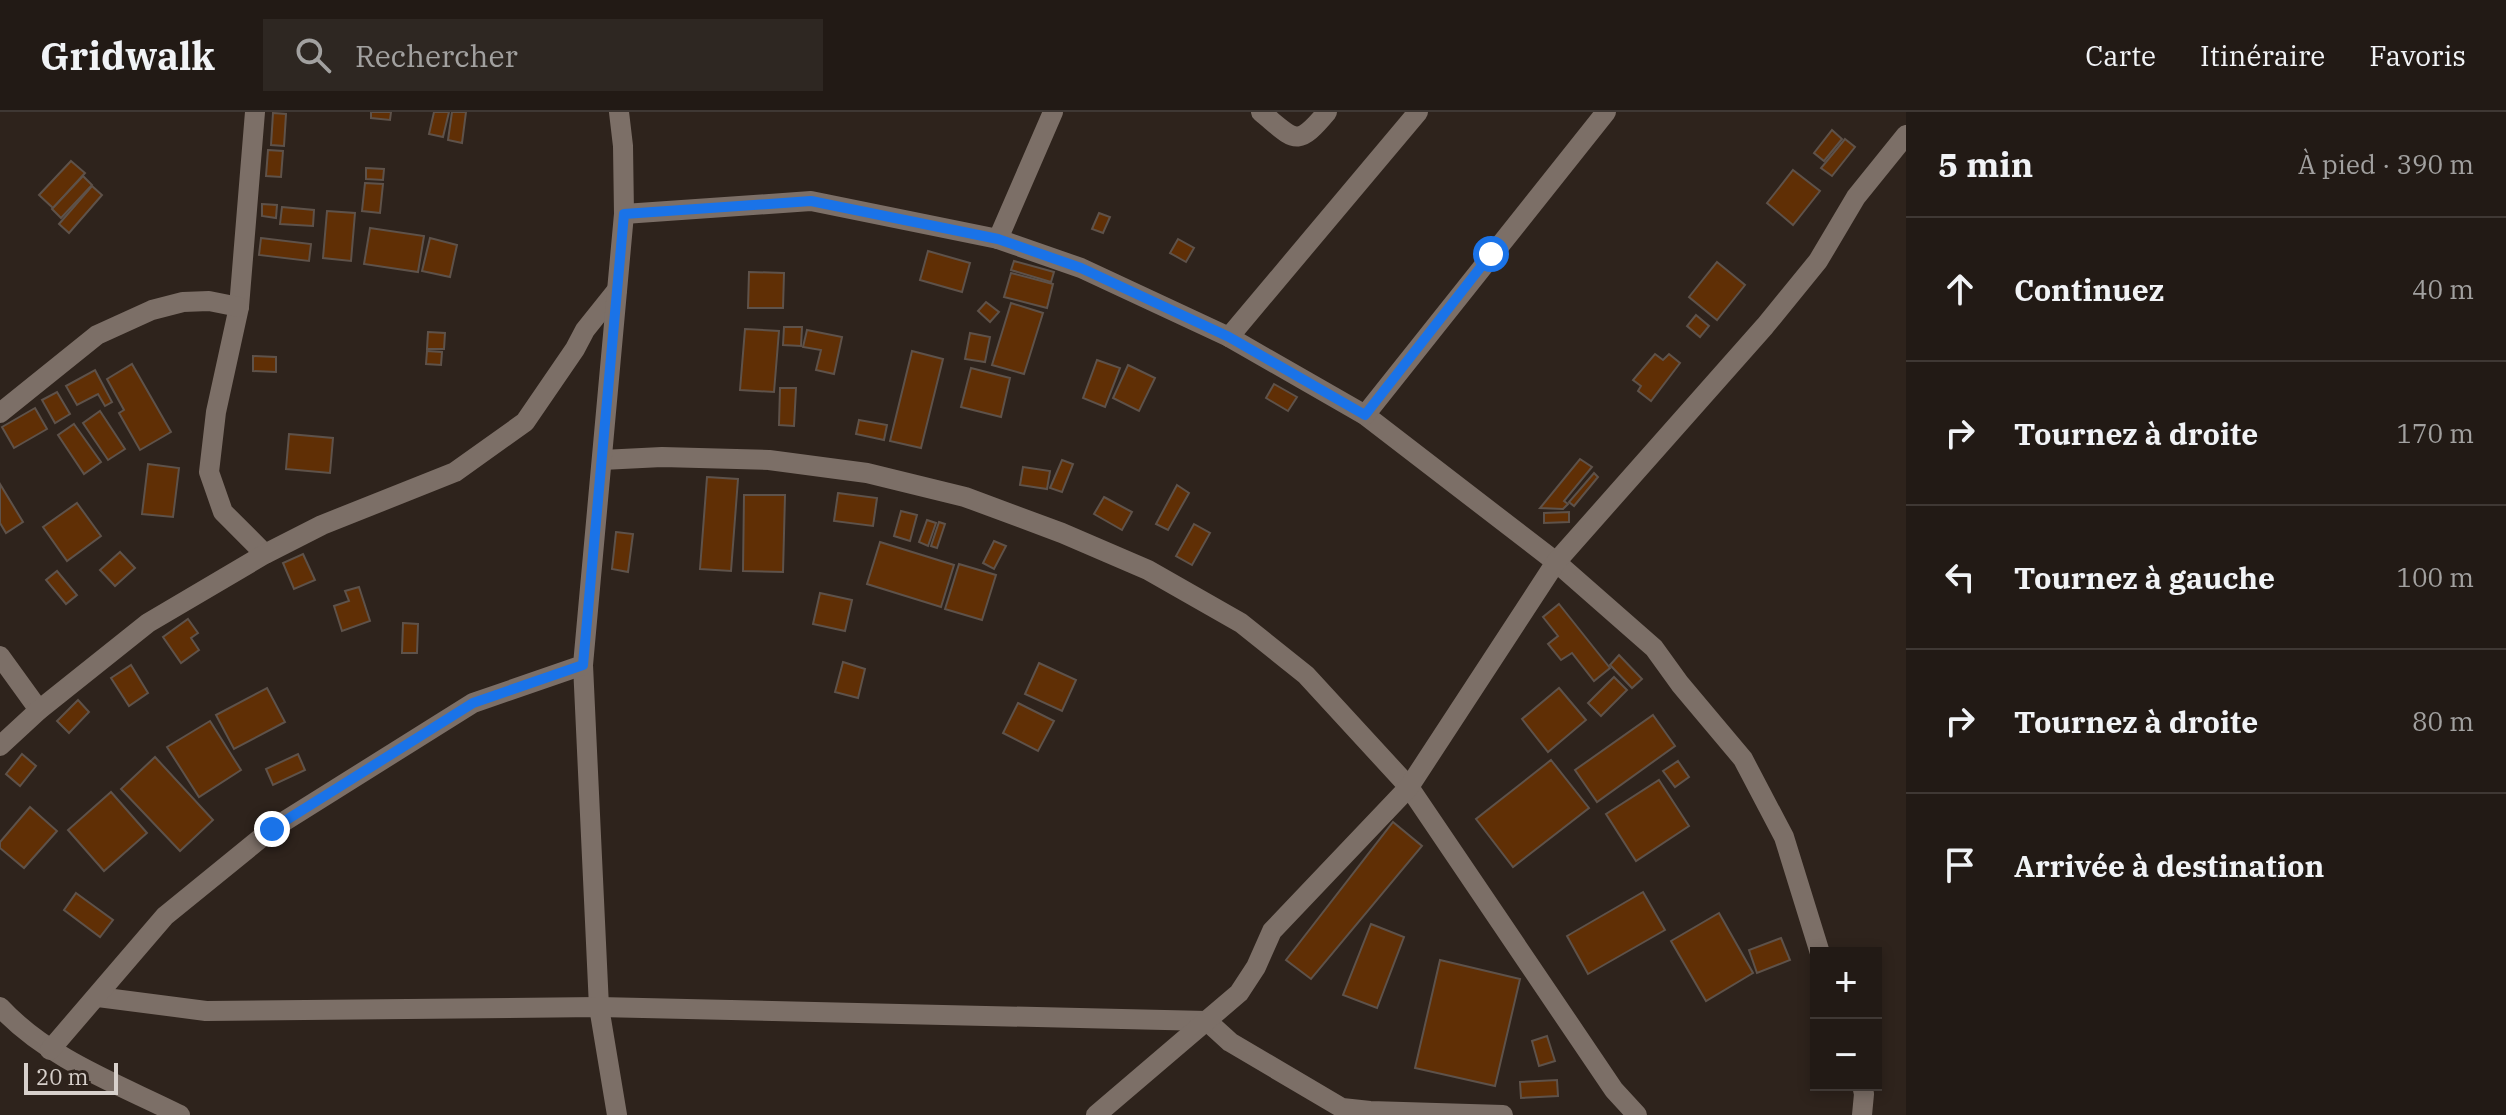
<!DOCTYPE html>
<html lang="fr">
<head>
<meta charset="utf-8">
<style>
  body { margin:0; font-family:"IBM Plex Serif",serif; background:#2e2722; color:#f1f3f6 }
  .controls { position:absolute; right:24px; bottom:24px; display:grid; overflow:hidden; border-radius:0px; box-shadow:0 4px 12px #0003 }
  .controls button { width:72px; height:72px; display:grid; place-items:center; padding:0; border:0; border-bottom:2px solid #3f3834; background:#221a15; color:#f1f3f6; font:40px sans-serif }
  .scale { position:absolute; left:24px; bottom:20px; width:94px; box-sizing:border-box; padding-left:8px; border:4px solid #d7d0cb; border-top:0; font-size:22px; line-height:28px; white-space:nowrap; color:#d7d0cb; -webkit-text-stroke:6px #2e231c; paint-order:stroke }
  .stop { position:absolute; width:24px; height:24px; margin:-18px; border:6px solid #1a73e8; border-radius:50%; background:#fff }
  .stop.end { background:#1a73e8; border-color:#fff; box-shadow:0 2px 8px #0008 }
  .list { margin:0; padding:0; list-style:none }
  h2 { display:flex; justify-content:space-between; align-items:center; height:104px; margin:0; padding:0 32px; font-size:34px }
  h2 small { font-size:26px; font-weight:400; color:#a2a1a0 }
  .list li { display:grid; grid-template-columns:52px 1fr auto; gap:24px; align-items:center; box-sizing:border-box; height:144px; padding:0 32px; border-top:2px solid #3f3834 }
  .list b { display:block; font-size:30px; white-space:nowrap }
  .list em { font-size:26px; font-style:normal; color:#a2a1a0 }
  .icon { flex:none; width:44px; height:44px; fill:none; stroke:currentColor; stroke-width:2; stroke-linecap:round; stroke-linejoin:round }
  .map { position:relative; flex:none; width:1906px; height:1003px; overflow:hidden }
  header { display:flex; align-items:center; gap:48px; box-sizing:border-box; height:112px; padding:0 40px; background:#221a15; border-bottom:2px solid #3f3834 }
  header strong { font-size:38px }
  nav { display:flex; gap:44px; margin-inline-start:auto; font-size:28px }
  .search { width:560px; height:72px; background:#2e2722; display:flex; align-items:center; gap:20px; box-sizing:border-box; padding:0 28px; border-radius:0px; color:#a2a1a0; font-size:30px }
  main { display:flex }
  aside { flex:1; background:#221a15 }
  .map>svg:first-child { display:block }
  .building { fill:#602f05; stroke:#5e524a; stroke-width:2 }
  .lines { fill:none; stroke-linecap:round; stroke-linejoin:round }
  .minor { stroke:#7c6f67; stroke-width:20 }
  .route { stroke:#1a73e8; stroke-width:10 }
</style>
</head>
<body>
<header>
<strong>Gridwalk</strong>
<div class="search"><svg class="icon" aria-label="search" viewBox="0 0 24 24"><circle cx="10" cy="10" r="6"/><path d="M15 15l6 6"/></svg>Rechercher</div>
<nav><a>Carte</a><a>Itinéraire</a><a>Favoris</a></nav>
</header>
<main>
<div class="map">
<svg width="1906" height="1003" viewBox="0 0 1906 1003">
  <rect width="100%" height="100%" fill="#2e231c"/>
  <!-- building -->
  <g class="building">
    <polygon points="371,0 391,0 390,8 371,6"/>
    <polygon points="434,0 449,0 443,25 429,22"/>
    <polygon points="452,0 466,0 462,31 448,28"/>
    <polygon points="273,1 286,2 284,34 271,33"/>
    <polygon points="1832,18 1842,27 1824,49 1814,41"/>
    <polygon points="1845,27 1855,35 1832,64 1821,56"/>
    <polygon points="268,38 283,39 281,65 266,64"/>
    <polygon points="71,49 85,61 53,96 39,83"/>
    <polygon points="366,56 384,57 383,68 366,67"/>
    <polygon points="1793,58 1820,79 1793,113 1767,91"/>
    <polygon points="83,64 92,73 61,106 52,97"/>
    <polygon points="365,71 383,72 380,101 362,99"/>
    <polygon points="92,74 102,83 69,121 59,112"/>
    <polygon points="262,92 277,93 276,106 262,104"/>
    <polygon points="282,95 314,98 313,114 280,112"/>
    <polygon points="327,99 355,101 351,149 323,146"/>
    <polygon points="1099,101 1110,105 1103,121 1092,117"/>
    <polygon points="370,116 424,124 418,160 364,152"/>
    <polygon points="261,126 311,132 309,149 259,143"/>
    <polygon points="430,126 457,133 450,165 422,159"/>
    <polygon points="1178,127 1194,136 1186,150 1170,141"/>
    <polygon points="928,139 970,151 962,180 920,168"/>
    <polygon points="1014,149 1054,160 1051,170 1011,158"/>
    <polygon points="1717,150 1745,173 1717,208 1689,185"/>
    <polygon points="749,160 784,161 783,196 748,196"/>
    <polygon points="1011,161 1053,172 1047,196 1004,185"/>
    <polygon points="986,190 999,200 990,210 978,199"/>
    <polygon points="1011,191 1043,201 1024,262 992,253"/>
    <polygon points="1696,203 1709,214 1700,225 1687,214"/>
    <polygon points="784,215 802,215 801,234 783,233"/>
    <polygon points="745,217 779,219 774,280 740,278"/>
    <polygon points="807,218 842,225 834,262 816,258 821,238 803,235"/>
    <polygon points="428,220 445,221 444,237 427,237"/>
    <polygon points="970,221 990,225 985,250 965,247"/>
    <polygon points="427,239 442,240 441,253 426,252"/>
    <polygon points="912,239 943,247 921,336 890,329"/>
    <polygon points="1655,242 1663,248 1669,242 1680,251 1651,289 1638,279 1641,274 1633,268"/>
    <polygon points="253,244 276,245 276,260 253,259"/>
    <polygon points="1097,248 1120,256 1105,295 1083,286"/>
    <polygon points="132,252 171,320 140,338 119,301 124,298 107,267"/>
    <polygon points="1128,253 1155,266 1139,299 1113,286"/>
    <polygon points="971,256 1010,266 1001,305 961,295"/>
    <polygon points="95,258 112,290 105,294 98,282 77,293 66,274"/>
    <polygon points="1274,272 1297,285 1288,299 1266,286"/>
    <polygon points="780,276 796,276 794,314 779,313"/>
    <polygon points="57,280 70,302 55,311 42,288"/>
    <polygon points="35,296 47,317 14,336 2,315"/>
    <polygon points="100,299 125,337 108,348 83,311"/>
    <polygon points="859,308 887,313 884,328 856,322"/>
    <polygon points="74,312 101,350 84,362 58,323"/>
    <polygon points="289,322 333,326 330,361 286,357"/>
    <polygon points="1580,347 1592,355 1564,389 1568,392 1563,397 1540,396"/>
    <polygon points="1062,348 1073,352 1062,380 1050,376"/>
    <polygon points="148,352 179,356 173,405 142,402"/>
    <polygon points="1023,355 1050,359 1047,377 1020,373"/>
    <polygon points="1594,361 1598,365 1574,394 1569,390"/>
    <polygon points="707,365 738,367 731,459 700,457"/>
    <polygon points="0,372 23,410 6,421 0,411"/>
    <polygon points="1177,373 1189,381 1168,418 1156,412"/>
    <polygon points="838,381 877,386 873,414 834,409"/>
    <polygon points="744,383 785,383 783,460 743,459"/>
    <polygon points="1104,385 1132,400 1122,418 1094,402"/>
    <polygon points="77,391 101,424 67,449 43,415"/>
    <polygon points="901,399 917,403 910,429 894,424"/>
    <polygon points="1569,400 1569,410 1544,411 1544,401"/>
    <polygon points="927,408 936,411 928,434 919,430"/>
    <polygon points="939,410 945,412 937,436 931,434"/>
    <polygon points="1194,412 1210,421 1192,453 1176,444"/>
    <polygon points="616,420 633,422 628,460 612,457"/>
    <polygon points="994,429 1006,434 994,457 983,451"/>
    <polygon points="880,430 954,453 941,495 867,472"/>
    <polygon points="120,440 135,456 115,474 100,458"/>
    <polygon points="303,442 315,468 294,477 283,451"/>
    <polygon points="959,452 996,463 982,508 945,497"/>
    <polygon points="57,459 77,483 66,492 46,468"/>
    <polygon points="359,475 370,509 342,519 334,494 349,489 345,479"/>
    <polygon points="820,481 852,488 845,519 813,512"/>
    <polygon points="1559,492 1610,556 1594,569 1572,541 1561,548 1548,532 1558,524 1543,505"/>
    <polygon points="188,507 198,521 191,526 199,538 181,551 163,525"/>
    <polygon points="403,511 418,512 417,541 402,541"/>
    <polygon points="1619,543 1642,567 1632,576 1610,553"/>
    <polygon points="843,550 865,557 858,586 835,580"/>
    <polygon points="1039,551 1076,568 1062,599 1025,582"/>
    <polygon points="131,553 148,581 129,594 111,566"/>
    <polygon points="1614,565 1627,578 1601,604 1588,591"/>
    <polygon points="267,576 285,610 234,637 216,603"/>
    <polygon points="1559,576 1586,608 1548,640 1522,607"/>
    <polygon points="78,588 89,600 69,621 57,609"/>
    <polygon points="1018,591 1054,609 1038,639 1003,621"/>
    <polygon points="1653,603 1675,634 1597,690 1575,658"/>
    <polygon points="210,609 241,658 199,685 167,635"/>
    <polygon points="22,642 36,654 20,674 6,662"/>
    <polygon points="298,642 305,658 273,673 266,657"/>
    <polygon points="155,645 213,708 180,739 121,677"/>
    <polygon points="1551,648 1589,696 1513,755 1476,707"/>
    <polygon points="1678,649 1689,665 1675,675 1663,659"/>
    <polygon points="1659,668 1689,714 1636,749 1606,702"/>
    <polygon points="111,680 147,721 104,759 68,718"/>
    <polygon points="30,695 57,719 24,756 0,736 0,730"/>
    <polygon points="1393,710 1422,734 1311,867 1286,848"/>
    <polygon points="1643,780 1665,818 1588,862 1567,824"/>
    <polygon points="76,781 113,808 100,825 64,798"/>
    <polygon points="1719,801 1753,861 1706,889 1671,829"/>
    <polygon points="1371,812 1404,825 1377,896 1343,883"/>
    <polygon points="1781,826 1790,848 1757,861 1749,838"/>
    <polygon points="1440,848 1520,867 1495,974 1415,956"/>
    <polygon points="1547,924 1555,949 1539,954 1532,929"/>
    <polygon points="1557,968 1558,984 1521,986 1520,970"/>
  </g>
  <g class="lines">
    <!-- minor -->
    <g class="minor">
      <polyline points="255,0 239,195 216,300 209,360 223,400 265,442"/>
      <path d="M1261,0c34,28 35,37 66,0"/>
      <polyline points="624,102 811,89 998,127 1081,156 1229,225 1365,303 1556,450 1654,536 1680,572 1743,647 1784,725 1820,841"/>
      <polyline points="998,127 1053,0"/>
      <polyline points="1229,225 1418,0"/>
      <polyline points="0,301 97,223 152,198 183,190 209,189 239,195"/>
      <polyline points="1365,303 1606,0"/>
      <polyline points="602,348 662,345 769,348 867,361 965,385 1062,421 1148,458 1241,511 1306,563 1409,675 1614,978 1637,1003"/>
      <polyline points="0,544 39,598"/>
      <polyline points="583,553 599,895 617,1003"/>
      <polyline points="0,634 39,598 148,511 265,442 322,413 455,360 525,310 575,237 585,218 617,178"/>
      <polyline points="98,885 206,899 599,895 1207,909 1230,930 1342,996 1370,999 1503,1003"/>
      <path d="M0,895c48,52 118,77 180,108"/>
      <polyline points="50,938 165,804 272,717 473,591 583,553 624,102 623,34 619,0"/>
      <polyline points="1096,1003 1239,881 1256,855 1272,819 1409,675 1556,450 1765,214 1818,149 1856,85 1906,23"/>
      <polyline points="1862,1003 1864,982 1862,973"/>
    </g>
  </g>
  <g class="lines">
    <!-- route -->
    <polyline class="route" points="272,717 473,591 583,553 624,102 811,89 998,127 1081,156 1229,225 1365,303 1491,142"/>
  </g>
</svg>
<div class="controls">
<button>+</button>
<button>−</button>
</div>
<div class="scale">20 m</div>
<div class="stop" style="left:1491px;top:142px"></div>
<div class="stop end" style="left:272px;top:717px"></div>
</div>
<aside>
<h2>5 min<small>À pied · 390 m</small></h2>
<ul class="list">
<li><svg class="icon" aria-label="ahead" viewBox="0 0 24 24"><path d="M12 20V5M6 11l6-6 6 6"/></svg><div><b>Continuez</b></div><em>40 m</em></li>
<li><svg class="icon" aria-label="right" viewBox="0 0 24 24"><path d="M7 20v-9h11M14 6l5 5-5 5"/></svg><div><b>Tournez à droite</b></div><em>170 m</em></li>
<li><svg class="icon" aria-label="left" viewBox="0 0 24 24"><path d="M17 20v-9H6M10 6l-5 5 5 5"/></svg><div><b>Tournez à gauche</b></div><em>100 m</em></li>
<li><svg class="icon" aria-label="right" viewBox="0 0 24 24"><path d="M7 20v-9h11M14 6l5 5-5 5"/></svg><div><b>Tournez à droite</b></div><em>80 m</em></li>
<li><svg class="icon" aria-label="arrive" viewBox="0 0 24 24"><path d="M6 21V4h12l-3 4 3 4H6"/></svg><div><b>Arrivée à destination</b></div></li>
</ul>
</aside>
</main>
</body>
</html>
